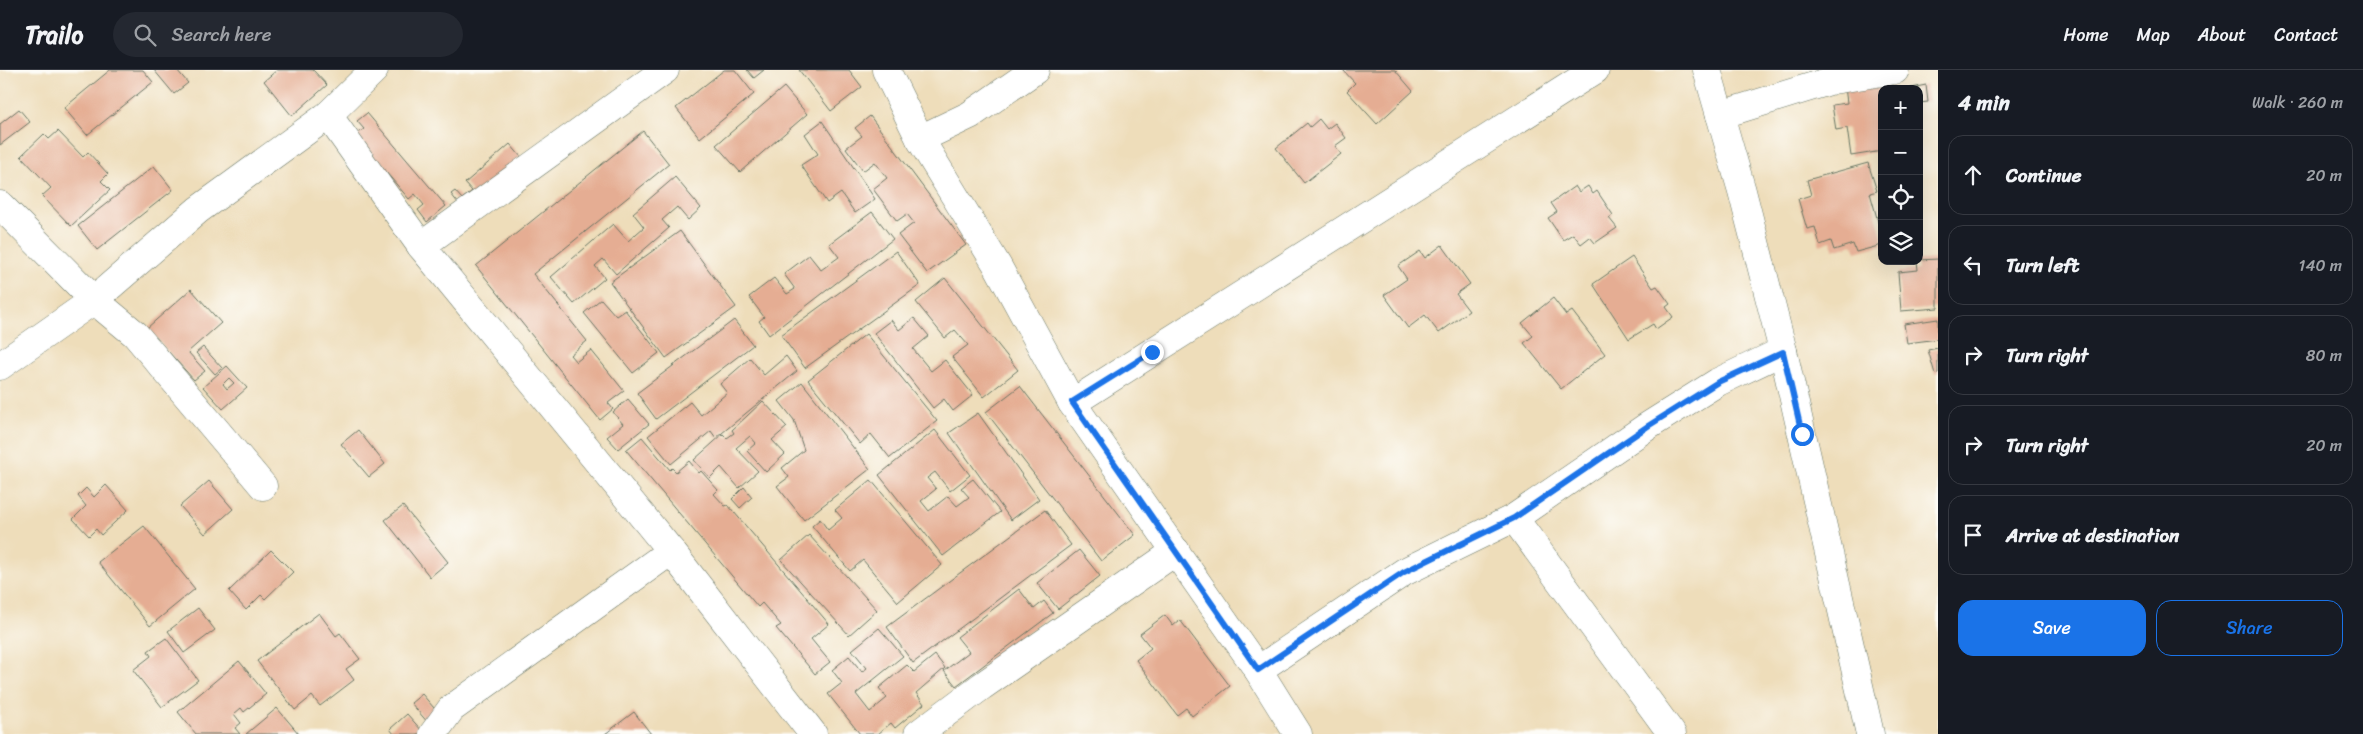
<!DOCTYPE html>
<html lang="en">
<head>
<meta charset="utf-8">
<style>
  body { margin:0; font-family:Sriracha,sans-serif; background:#242831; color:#f1f3f6 }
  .controls { position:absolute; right:15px; top:15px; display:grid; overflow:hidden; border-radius:10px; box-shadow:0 5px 20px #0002 }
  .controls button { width:45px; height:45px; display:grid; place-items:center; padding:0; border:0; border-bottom:1px solid #363941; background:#171b24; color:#f1f3f6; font:25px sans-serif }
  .stop { position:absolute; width:15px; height:15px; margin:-11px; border:4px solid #1a73e8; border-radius:50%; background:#fff }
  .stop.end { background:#1a73e8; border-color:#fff; box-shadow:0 1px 5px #0008 }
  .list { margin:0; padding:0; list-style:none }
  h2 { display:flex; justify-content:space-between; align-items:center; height:65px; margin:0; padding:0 20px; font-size:21px }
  h2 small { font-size:16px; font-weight:400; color:#9ea1a6 }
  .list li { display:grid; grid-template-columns:32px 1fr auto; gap:15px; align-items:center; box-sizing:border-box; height:80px; margin:0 10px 10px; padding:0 10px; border:1px solid #363941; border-radius:15px }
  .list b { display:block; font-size:19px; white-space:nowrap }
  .list em { font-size:16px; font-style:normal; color:#9ea1a6 }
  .actions { display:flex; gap:10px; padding:15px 20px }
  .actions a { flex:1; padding:11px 0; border:1px solid #1a73e8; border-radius:15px; text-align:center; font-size:18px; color:#1a73e8 }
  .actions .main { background:#1a73e8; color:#fff }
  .icon { flex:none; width:28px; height:28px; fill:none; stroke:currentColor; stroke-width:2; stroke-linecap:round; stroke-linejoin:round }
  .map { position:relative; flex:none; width:1938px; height:664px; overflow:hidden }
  header { display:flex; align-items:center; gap:30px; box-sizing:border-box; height:70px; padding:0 25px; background:#171b24; border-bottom:1px solid #363941 }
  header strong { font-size:24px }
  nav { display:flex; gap:28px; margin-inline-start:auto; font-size:18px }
  .search { width:350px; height:45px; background:#242831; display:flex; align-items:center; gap:12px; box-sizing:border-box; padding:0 18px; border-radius:28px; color:#9ea1a6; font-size:19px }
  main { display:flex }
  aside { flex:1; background:#171b24 }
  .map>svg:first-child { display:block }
  .building { fill:#e5ad93; fill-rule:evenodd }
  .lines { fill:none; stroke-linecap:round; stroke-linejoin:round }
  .street-casing { stroke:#677563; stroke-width:29 }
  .street { stroke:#fff; stroke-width:28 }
  .route { stroke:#1a73e8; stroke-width:6 }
</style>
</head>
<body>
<header>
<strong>Trailo</strong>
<div class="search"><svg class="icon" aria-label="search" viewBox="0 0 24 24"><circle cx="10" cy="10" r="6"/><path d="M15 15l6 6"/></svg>Search here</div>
<nav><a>Home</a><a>Map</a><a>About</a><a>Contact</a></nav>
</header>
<main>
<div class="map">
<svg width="1938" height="664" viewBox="0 0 1938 664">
  <rect width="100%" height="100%" fill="#fdfcf7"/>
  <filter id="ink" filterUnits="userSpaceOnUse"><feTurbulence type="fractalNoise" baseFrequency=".02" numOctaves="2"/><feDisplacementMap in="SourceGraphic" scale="10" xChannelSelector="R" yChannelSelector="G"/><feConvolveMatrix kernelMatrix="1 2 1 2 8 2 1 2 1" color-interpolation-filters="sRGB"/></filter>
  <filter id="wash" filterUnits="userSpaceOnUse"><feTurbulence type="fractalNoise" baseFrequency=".0096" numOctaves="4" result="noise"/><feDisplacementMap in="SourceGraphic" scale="20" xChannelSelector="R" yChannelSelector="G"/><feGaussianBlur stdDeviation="1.12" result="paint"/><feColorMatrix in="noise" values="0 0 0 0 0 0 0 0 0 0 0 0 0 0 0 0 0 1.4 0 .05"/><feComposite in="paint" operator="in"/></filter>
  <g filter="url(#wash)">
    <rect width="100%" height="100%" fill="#eeddba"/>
    <g id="blocks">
      <!-- building -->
      <g class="building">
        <polygon points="110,0 143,0 153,12 87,65 64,38"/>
        <polygon points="154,0 177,0 188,13 174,24"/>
        <polygon points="277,0 313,0 327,15 292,46 264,11"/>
        <polygon points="724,0 735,0 754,24 700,68 676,38"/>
        <polygon points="747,0 764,0 754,8"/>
        <polygon points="799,0 849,0 862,17 831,41"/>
        <polygon points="1343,0 1395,0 1413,21 1377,54 1347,21 1355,13"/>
        <polygon points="1892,10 1893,19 1882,19 1882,81 1851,86 1847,58 1836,60 1832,35 1847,33 1845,17"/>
        <polygon points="1926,15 1928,32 1919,33 1919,19 1911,18"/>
        <polygon points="784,17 807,44 740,102 716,75"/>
        <polygon points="19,39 30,52 0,75 0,54"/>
        <polygon points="367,43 446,136 427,152 418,140 424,135 415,124 409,129 355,66 364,59 357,51"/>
        <polygon points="870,46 966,175 927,203 898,165 914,153 907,144 897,151 873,119 887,108 875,92 863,101 846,78 862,66 855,58"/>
        <polygon points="1319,49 1327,59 1335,53 1346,68 1335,76 1341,84 1304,113 1276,78 1307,53 1310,57"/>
        <polygon points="822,51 875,129 855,143 841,123 827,133 801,95 818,84 805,64"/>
        <polygon points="58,61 83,87 88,82 108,104 101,111 110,120 71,156 42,126 51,118 21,86 44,64 49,69"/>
        <polygon points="643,61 669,94 533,204 587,271 570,285 576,292 591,280 624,321 608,333 613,339 600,350 476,196"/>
        <polygon points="510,74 522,88 463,139 451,124 455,121 462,129 472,121 465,113"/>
        <polygon points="1868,93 1877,121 1870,123 1882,166 1882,175 1856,182 1853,174 1834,180 1831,171 1820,175 1815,157 1807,159 1798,129 1811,125 1807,110"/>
        <polygon points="154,96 173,120 97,180 78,156"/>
        <polygon points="675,107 701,138 688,150 677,137 662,150 669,158 616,204 603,189 595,196 605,208 574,234 551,207 613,154 628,171 644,157 633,143"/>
        <polygon points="1575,116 1579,122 1588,116 1593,124 1597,121 1613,145 1609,148 1617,158 1595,173 1590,167 1581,174 1573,164 1563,170 1548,148 1557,142 1551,133"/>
        <polygon points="872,142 893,169 769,265 759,251 764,247 749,227 774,208 787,224 795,219 784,204 809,185 821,200 839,187 829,174"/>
        <polygon points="680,161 736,237 666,288 610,212"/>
        <polygon points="1442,175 1470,214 1456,224 1469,241 1439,263 1425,245 1408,258 1384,225 1407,209 1398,196 1420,181 1425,188"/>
        <polygon points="896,181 920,215 805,298 781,265"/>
        <polygon points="1632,187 1653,218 1657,216 1670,234 1666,237 1673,247 1656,259 1653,254 1629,269 1593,214"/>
        <polygon points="1938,189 1938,238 1901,241 1898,202 1918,200 1917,191 1919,190"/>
        <polygon points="945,208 1018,300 984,327 952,287 968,275 955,260 945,268 916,232"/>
        <polygon points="191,219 221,253 188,282 205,301 194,310 147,258"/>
        <polygon points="1553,228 1566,245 1572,241 1605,284 1561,319 1524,273 1533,266 1522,253"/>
        <polygon points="601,229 616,246 625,240 659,283 633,303 584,243"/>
        <polygon points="914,248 929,266 913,279 931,301 945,290 973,325 953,341 944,329 933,338 874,263 891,250 899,260"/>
        <polygon points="1938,249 1938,269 1907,273 1904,254"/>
        <polygon points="734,250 753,275 656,349 637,323"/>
        <polygon points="866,264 937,351 890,388 871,364 860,374 808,310"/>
        <polygon points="203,277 222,298 215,304 196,283"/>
        <polygon points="1938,278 1938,303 1935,304 1928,280"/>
        <polygon points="786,286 797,301 716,368 711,361 671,394 648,366 690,332 701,345 727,323 720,314 750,288 764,305"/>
        <path d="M227,296l20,22 -24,21 -20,-22zM229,308l5,5 -7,6 -4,-5z"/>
        <polygon points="802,312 870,399 804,450 777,416 789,407 782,398 804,380 794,350 779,331"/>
        <polygon points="1020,316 1135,465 1101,491 986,342"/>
        <polygon points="628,329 649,354 618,379 607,367 623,354 613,342"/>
        <polygon points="763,331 787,357 772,370 785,384 766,402 747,381 756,373 750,366 736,378 758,401 739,418 721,397 710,408 694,390 723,364 727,368 734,363 732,360"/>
        <polygon points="978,343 1039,429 1011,450 949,363"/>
        <polygon points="358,360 385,394 369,407 341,374"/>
        <polygon points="935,360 970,405 950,421 935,402 927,408 936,419 921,431 929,441 948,426 957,436 969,427 961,418 973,409 1000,442 943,486 879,405"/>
        <polygon points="642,367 670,400 672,398 676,402 689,391 699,403 701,401 718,420 714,424 725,436 728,435 829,554 811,569 830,592 815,604 776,558 781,555 762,533 758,537 626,380"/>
        <polygon points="871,410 942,495 898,532 863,490 850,501 812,456 820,449 828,460 842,448 835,440"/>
        <polygon points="209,411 233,439 205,464 180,436"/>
        <polygon points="106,415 128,440 101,465 96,459 89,466 73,449 86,436 78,426 86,418 94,427"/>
        <polygon points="744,417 752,427 740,438 732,429"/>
        <polygon points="403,436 448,492 430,507 385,450"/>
        <polygon points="1045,440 1071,475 913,593 887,557"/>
        <polygon points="144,456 195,519 150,556 98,492"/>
        <polygon points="809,465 877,540 849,565 781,490"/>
        <polygon points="271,480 293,502 265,529 261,525 246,540 229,521"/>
        <polygon points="1079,480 1100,506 1058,539 1037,513"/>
        <polygon points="1019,519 1034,539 1044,531 1053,543 956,616 944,601 969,582 957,567"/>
        <polygon points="198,538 215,560 184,583 168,561"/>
        <polygon points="319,543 336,566 340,563 360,589 346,599 354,610 320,636 312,626 295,640 257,591"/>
        <polygon points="1165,545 1173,556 1180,550 1230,616 1192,646 1186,638 1177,645 1136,590 1151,578 1140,564"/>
        <polygon points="879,558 903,586 856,624 870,642 887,628 879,618 907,595 914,602 935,585 945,598 916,623 924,634 895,658 891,653 878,664 860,664 828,624 842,613 832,600 849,586 862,602 867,598 852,580"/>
        <polygon points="166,568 198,610 162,637 133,600 151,586 148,581"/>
        <polygon points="239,591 266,624 244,642 241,638 234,644 241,653 235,658 240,664 196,664 178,642"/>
        <polygon points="422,624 440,645 429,654 411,633"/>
        <polygon points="277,638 299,664 246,664"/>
        <polygon points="634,642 651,664 605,664"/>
        <polygon points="407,644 423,662 421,664 394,664 390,659"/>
      </g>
    </g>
  </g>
  <g filter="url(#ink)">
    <use href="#blocks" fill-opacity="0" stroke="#677563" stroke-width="1"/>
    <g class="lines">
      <!-- street casing -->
      <g class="street-casing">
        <g id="street">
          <polyline points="886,0 920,69 997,195 1072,333 1258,600 1298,664"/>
          <polyline points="1707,0 1742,121 1783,281 1870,664"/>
          <polyline points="328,45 421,176 671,481 813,664"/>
          <polyline points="1720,45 1833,10 1895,0"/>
          <polyline points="920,69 970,45 1035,0"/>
          <polyline points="0,135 94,230 135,264 263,416"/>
          <polyline points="421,176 665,0"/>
          <polyline points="0,296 94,230 198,140 328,45 374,0"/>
          <polyline points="1072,333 1595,0"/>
          <polyline points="1514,448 1672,664"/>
          <polyline points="1258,600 1404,502 1514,448 1648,356 1718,312 1783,281"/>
          <polyline points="433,664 451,639 671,481"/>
          <polyline points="918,664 982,616 1176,481"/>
        </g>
      </g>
      <!-- street -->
      <use href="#street" class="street"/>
    </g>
  </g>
  <g class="lines" filter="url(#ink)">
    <!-- route -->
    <polyline class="route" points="1152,282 1072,332 1258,600 1404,502 1514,448 1648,356 1718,312 1783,282 1802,364"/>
  </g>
</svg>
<div class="controls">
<button>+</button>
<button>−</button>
<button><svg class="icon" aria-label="locate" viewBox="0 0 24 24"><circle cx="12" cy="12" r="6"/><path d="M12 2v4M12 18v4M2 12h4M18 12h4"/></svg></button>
<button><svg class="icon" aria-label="layers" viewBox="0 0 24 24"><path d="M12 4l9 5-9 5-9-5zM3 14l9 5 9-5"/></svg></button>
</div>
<div class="stop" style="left:1802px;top:364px"></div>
<div class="stop end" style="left:1152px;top:282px"></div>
</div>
<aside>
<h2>4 min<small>Walk · 260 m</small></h2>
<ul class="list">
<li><svg class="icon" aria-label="ahead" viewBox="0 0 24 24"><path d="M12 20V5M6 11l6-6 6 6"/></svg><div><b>Continue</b></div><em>20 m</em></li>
<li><svg class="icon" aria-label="left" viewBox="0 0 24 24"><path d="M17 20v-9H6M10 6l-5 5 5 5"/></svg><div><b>Turn left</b></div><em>140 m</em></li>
<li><svg class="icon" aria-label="right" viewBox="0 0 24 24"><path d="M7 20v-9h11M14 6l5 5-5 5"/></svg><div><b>Turn right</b></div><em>80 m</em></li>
<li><svg class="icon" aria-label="right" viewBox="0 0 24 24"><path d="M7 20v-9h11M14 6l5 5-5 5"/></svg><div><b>Turn right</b></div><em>20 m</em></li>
<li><svg class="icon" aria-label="arrive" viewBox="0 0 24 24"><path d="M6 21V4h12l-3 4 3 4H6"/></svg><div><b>Arrive at destination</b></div></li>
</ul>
<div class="actions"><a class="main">Save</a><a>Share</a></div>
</aside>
</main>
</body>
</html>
